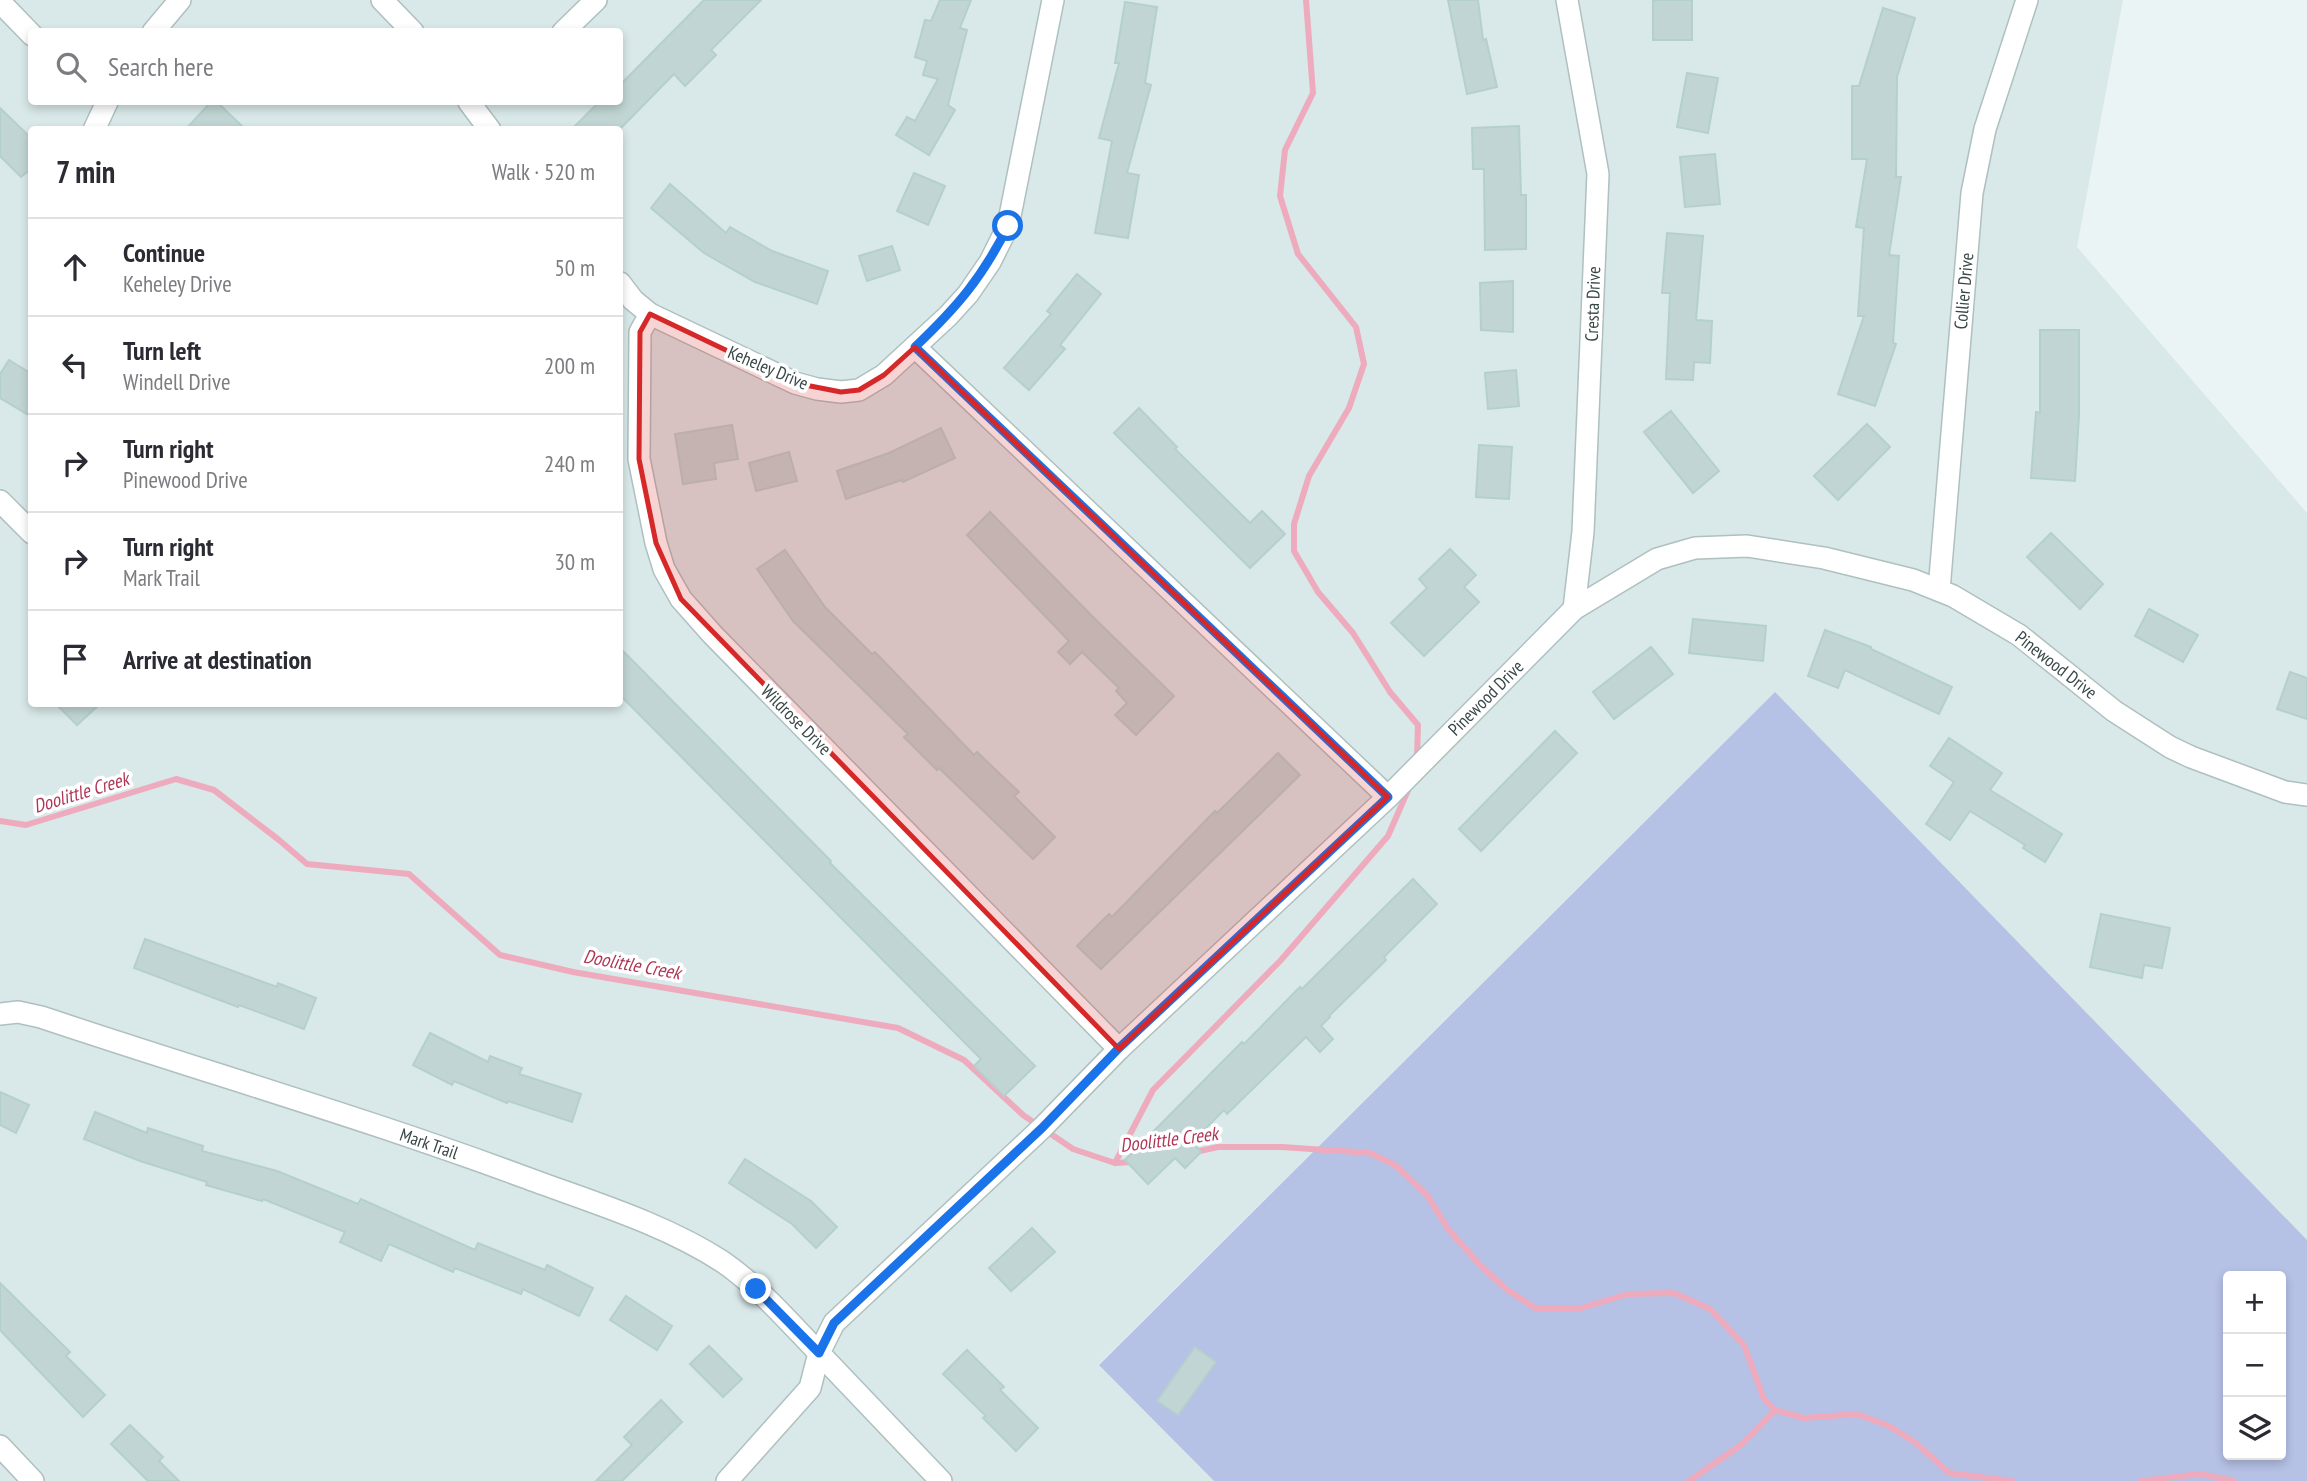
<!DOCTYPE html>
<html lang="en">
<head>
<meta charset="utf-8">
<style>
  body { margin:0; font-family:"PT Sans Narrow",sans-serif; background:#f2f2f3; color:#2b2b33 }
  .controls { position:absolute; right:21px; bottom:21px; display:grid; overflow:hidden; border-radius:7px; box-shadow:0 4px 10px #0003 }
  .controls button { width:63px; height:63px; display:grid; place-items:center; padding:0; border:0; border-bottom:2px solid #e1e1e2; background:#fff; color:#2b2b33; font:35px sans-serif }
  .stop { position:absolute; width:21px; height:21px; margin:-16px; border:5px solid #1a73e8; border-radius:50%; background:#fff }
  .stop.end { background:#1a73e8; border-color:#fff; box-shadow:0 2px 7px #0008 }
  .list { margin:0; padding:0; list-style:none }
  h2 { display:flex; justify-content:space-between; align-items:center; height:91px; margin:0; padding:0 28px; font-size:30px }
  h2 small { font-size:23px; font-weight:400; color:#7c7c81 }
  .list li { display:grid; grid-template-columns:46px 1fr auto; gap:21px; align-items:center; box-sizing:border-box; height:98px; padding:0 28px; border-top:2px solid #e1e1e2 }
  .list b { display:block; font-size:26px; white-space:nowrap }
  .list p { margin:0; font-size:23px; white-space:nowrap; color:#7c7c81 }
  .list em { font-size:23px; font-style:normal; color:#7c7c81 }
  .icon { flex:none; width:38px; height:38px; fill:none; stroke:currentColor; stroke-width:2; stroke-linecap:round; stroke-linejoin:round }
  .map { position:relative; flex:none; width:2307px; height:1481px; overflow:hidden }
  .search { position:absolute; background:#fff; box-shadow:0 4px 10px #0003; left:28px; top:28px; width:595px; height:77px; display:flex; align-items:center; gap:18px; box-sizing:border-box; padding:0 24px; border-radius:7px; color:#7c7c81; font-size:26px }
  .panel { position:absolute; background:#fff; box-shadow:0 4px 10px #0003; left:28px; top:126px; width:595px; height:581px; border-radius:7px }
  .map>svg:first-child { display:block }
  .residential { fill:#d9e8e8; fill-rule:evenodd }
  .green { fill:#b6c1e6; fill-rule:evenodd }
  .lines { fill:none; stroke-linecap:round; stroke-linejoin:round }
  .stream { stroke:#edabbd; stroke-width:6 }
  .building { fill:#c1d6d4; stroke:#b4d0ce; stroke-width:2 }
  .street-casing { stroke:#aec0bf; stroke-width:24 }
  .street { stroke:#fff; stroke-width:21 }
  .route { stroke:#1a73e8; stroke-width:9 }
  .marked { fill:#d62828; fill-opacity:0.2; stroke:#d62828; stroke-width:5; stroke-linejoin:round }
  .labels { text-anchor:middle; stroke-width:7; stroke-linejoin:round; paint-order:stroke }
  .street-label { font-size:18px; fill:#394847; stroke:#fff }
  .water-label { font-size:19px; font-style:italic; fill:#b03656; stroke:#fff }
</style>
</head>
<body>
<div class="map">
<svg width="2307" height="1481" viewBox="0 0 2307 1481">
  <rect width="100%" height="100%" fill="#ebf4f5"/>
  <!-- residential -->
  <path class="residential" d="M0,0h2123l-46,247 230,266v727l-533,-547 -675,671 115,117h-1214zM32,32h588v70h-588zM32,130h588v574h-588z"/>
  <!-- green -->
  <path class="green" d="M1775,692l532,548v241h-1093l-115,-116zM2228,1276h53v179h-53z"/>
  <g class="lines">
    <!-- stream -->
    <g class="stream">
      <polyline points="1306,0 1313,93 1285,150 1280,196 1298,254 1356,327 1364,364 1349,408 1309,476 1294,524 1294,551 1318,592 1353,633 1390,692 1418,725 1417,758"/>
      <polyline points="0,821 26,825 176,779 214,790 279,840 307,864 409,874 500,955 573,972 898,1028 964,1060 1023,1115 1073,1149 1115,1163 1132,1162"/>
      <polyline points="1195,1152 1218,1147 1282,1147 1370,1153 1395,1165 1427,1195 1448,1229 1479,1264 1506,1289 1535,1308 1578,1309 1628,1294 1674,1293 1710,1309 1744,1345 1764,1399 1775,1410 1804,1418 1857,1414 1889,1426 1916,1443 1949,1473 2012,1481"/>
      <polyline points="1115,1163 1153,1090 1281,960 1388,836 1409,788"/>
      <polyline points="1689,1481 1741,1445 1775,1410"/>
      <polyline points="2141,1481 2200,1474 2234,1481"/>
    </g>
  </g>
  <!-- building -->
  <g class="building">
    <polygon points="704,0 761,0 711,50 716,55 685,86 674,74 619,130 571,130 599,102 620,102 620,85"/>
    <polygon points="940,0 971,0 960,28 967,30 948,105 955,110 929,155 896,135 907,117 915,121 938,79 923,75 927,61 915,57 925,20 931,21"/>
    <polygon points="1448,0 1478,0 1483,40 1486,39 1497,87 1467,94"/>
    <rect x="1653" y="0" width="39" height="40"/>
    <polygon points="1125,2 1157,7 1145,83 1151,85 1127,173 1139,175 1128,238 1095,233 1112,141 1099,138 1119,63 1115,63"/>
    <polygon points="1883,8 1915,18 1897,77 1896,177 1901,177 1889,255 1899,256 1893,343 1896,344 1875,406 1838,394 1864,316 1858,316 1864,228 1856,227 1867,159 1852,159 1852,86 1859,86"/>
    <polygon points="1687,73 1718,78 1708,133 1677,127"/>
    <polygon points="211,102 217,102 246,130 185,130"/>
    <polygon points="0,108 32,139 32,168 21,177 0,156"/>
    <polygon points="1519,126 1521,195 1526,195 1526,249 1485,250 1484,169 1473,169 1472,128"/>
    <polygon points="1715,154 1720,204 1685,207 1680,157"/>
    <polygon points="914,173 945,186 928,225 897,211"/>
    <polygon points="670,184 726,233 730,227 772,251 828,271 817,304 755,282 704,253 651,208"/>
    <polygon points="1667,233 1703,236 1696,320 1712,321 1710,363 1694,362 1693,380 1666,379 1670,293 1662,293"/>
    <polygon points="892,246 900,270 867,281 859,256"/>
    <polygon points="1077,274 1101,294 1060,345 1065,349 1029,390 1004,368 1051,314 1047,311"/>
    <polygon points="1513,281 1513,332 1481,330 1480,283"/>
    <polygon points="2040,330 2079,330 2079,415 2075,481 2031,478 2036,412 2040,413"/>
    <polygon points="9,360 32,374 32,417 0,398 0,374"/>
    <polygon points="1516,370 1519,406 1488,409 1485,373"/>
    <polygon points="1139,408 1177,447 1175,449 1250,523 1262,511 1285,534 1250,568 1114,433"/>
    <polygon points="1671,411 1719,471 1693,493 1644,432"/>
    <polygon points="1867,424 1890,447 1838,500 1814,476"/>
    <polygon points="732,425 738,459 714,463 716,479 683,484 675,434"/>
    <polygon points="941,428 955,458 903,482 902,480 846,499 837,471 889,453"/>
    <polygon points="1479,445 1512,447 1509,499 1476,497"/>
    <polygon points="789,452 797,481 756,491 749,463"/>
    <polygon points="990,512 1093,617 1174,696 1136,735 1115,715 1127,703 1116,691 1119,688 1082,652 1070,664 1058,652 1069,641 967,535"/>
    <polygon points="2051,533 2103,584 2080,609 2027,557"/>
    <polygon points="1450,549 1476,575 1464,587 1479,602 1424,656 1391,623 1427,588 1419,579"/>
    <polygon points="785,550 825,607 872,654 875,652 974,755 977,752 1019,792 1014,796 1055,837 1033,859 939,768 937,770 904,737 908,734 793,621 757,569"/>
    <polygon points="2149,609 2198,635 2183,662 2135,636"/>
    <polygon points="1693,619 1766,626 1763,661 1689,653"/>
    <polygon points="1825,630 1871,647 1871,649 1952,687 1939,714 1845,670 1838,688 1808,676"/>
    <polygon points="1651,647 1673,674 1614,719 1593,692"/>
    <polygon points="620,648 831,861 830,863 1035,1066 1004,1096 974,1066 981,1059 620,695"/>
    <polygon points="2290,672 2307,678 2307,719 2277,709"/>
    <polygon points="56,704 100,704 77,725"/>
    <polygon points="1555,731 1577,753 1481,851 1459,829"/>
    <polygon points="1949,738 2002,773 1990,790 2062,834 2045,862 2023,848 2025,845 1970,811 1950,840 1926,824 1954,782 1930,766"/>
    <polygon points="1278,753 1300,775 1101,969 1077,946 1109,914 1112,917 1215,811 1217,813"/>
    <polygon points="1413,879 1437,904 1384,957 1386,960 1329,1016 1330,1017 1321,1026 1333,1039 1320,1052 1306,1037 1227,1114 1224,1110 1192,1142 1201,1152 1185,1168 1175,1158 1148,1184 1125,1160 1242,1042 1244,1044 1300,987 1302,989"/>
    <polygon points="2101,914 2170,928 2162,968 2144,965 2142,978 2090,967"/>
    <polygon points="145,939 277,987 278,983 316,998 304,1029 239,1005 238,1007 134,968"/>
    <polygon points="430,1033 488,1062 490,1056 522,1068 519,1074 581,1094 572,1122 508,1101 507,1103 454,1081 452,1085 413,1065"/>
    <polygon points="0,1092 29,1105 16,1133 0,1125"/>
    <polygon points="95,1112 147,1133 148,1128 203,1146 202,1151 277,1171 358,1204 361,1199 475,1250 478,1243 545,1270 547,1265 593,1288 579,1316 523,1289 521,1294 455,1268 453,1272 389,1244 381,1261 340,1242 345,1232 263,1199 262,1201 206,1185 207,1182 140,1161 84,1139"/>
    <polygon points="745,1159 811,1201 837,1227 816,1248 792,1224 729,1183"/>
    <polygon points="1032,1228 1055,1252 1011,1291 989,1268"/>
    <polygon points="0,1283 70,1352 66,1356 105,1395 83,1417 0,1330"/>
    <polygon points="626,1296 672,1326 657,1350 610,1320"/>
    <polygon points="709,1346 742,1379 723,1397 690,1364"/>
    <polygon points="1195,1347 1216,1362 1178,1415 1157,1401"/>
    <polygon points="967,1350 1004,1387 1000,1390 1038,1428 1016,1451 983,1418 986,1416 943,1374"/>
    <polygon points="661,1400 682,1422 622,1481 596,1481 632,1445 624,1437"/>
    <polygon points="130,1425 163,1457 159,1461 179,1481 148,1481 111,1444"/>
  </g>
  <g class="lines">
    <!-- street casing -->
    <g class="street-casing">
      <g id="street">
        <polyline points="382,0 413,32"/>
        <polyline points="1567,0 1598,174 1583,532 1574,609"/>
        <polyline points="0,2 32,35"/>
        <polyline points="153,32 180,0"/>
        <polyline points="563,32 596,0"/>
        <polyline points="469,102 490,130"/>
        <polyline points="94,130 107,102"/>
        <polyline points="620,283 633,300 650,314 795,383 817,389 841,392 859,390 884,375 948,316 968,294 990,262 1008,226 1053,0"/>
        <polyline points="650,314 640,332 639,459 656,543 664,569 681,599 712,634 1119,1049"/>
        <polyline points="915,347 1388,797"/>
        <polyline points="0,501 32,533"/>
        <polyline points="1939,590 1972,193 1985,129 2027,0"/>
        <path d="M0,1014l18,-2 23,5c161,54 324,101 483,160 67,25 139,46 199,85 36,25 66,60 96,91l-9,35 -83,93"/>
        <polyline points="0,1446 33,1481"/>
        <polyline points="941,1481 819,1353 834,1323 1042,1128 1119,1049 1388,797 1574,609 1657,559 1695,548 1747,546 1824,558 1913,580 1953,596 2019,635 2114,711 2170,747 2191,757 2285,792 2307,795"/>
      </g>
    </g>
    <!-- street -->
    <use href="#street" class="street"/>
  </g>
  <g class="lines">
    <!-- route -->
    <path class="route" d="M756,1289l63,64 15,-30 208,-195 77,-80 269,-251 -473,-450c42,-40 67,-69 93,-121"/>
  </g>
  <!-- marked area -->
  <path class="marked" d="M650,314l145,69 46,9 18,-2 25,-15 31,-28 473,450 -269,252 -438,-450 -25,-56 -17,-84 1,-127z"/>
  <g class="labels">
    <!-- street labels -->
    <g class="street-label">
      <text transform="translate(1964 291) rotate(-85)" y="6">Collier Drive</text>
      <text transform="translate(1593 304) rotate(-88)" y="6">Cresta Drive</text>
      <text transform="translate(768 368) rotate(23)" y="6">Keheley Drive</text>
      <text transform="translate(2056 665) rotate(38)" y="6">Pinewood Drive</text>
      <text transform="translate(1486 698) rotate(-45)" y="6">Pinewood Drive</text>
      <text transform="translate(796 720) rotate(45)" y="6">Wildrose Drive</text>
      <text transform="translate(429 1144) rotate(19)" y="6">Mark Trail</text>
    </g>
    <!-- water labels -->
    <g class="water-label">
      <text transform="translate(81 792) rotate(-17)" y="7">Doolittle Creek</text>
      <text transform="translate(632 964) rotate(10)" y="7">Doolittle Creek</text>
      <text transform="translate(1169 1139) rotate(-7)" y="7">Doolittle Creek</text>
    </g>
  </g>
</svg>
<div class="controls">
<button>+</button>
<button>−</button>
<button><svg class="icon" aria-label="layers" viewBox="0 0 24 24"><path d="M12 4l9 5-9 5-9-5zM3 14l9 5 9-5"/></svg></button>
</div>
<div class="stop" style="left:1008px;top:226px"></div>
<div class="stop end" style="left:756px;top:1289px"></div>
<div class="search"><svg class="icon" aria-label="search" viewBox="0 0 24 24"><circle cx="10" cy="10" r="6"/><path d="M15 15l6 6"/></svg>Search here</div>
<section class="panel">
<h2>7 min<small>Walk · 520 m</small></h2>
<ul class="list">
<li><svg class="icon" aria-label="ahead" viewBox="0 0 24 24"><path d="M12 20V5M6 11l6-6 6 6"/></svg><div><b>Continue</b><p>Keheley Drive</p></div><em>50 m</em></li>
<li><svg class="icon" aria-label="left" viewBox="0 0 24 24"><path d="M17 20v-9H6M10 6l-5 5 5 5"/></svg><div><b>Turn left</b><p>Windell Drive</p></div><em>200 m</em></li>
<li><svg class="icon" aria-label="right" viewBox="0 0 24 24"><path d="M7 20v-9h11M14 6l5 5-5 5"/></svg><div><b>Turn right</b><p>Pinewood Drive</p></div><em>240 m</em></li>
<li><svg class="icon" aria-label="right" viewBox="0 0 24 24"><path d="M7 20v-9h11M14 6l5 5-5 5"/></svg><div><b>Turn right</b><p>Mark Trail</p></div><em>30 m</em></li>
<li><svg class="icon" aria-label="arrive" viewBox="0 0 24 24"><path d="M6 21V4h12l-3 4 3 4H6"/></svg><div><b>Arrive at destination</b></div></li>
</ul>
</section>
</div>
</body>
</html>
